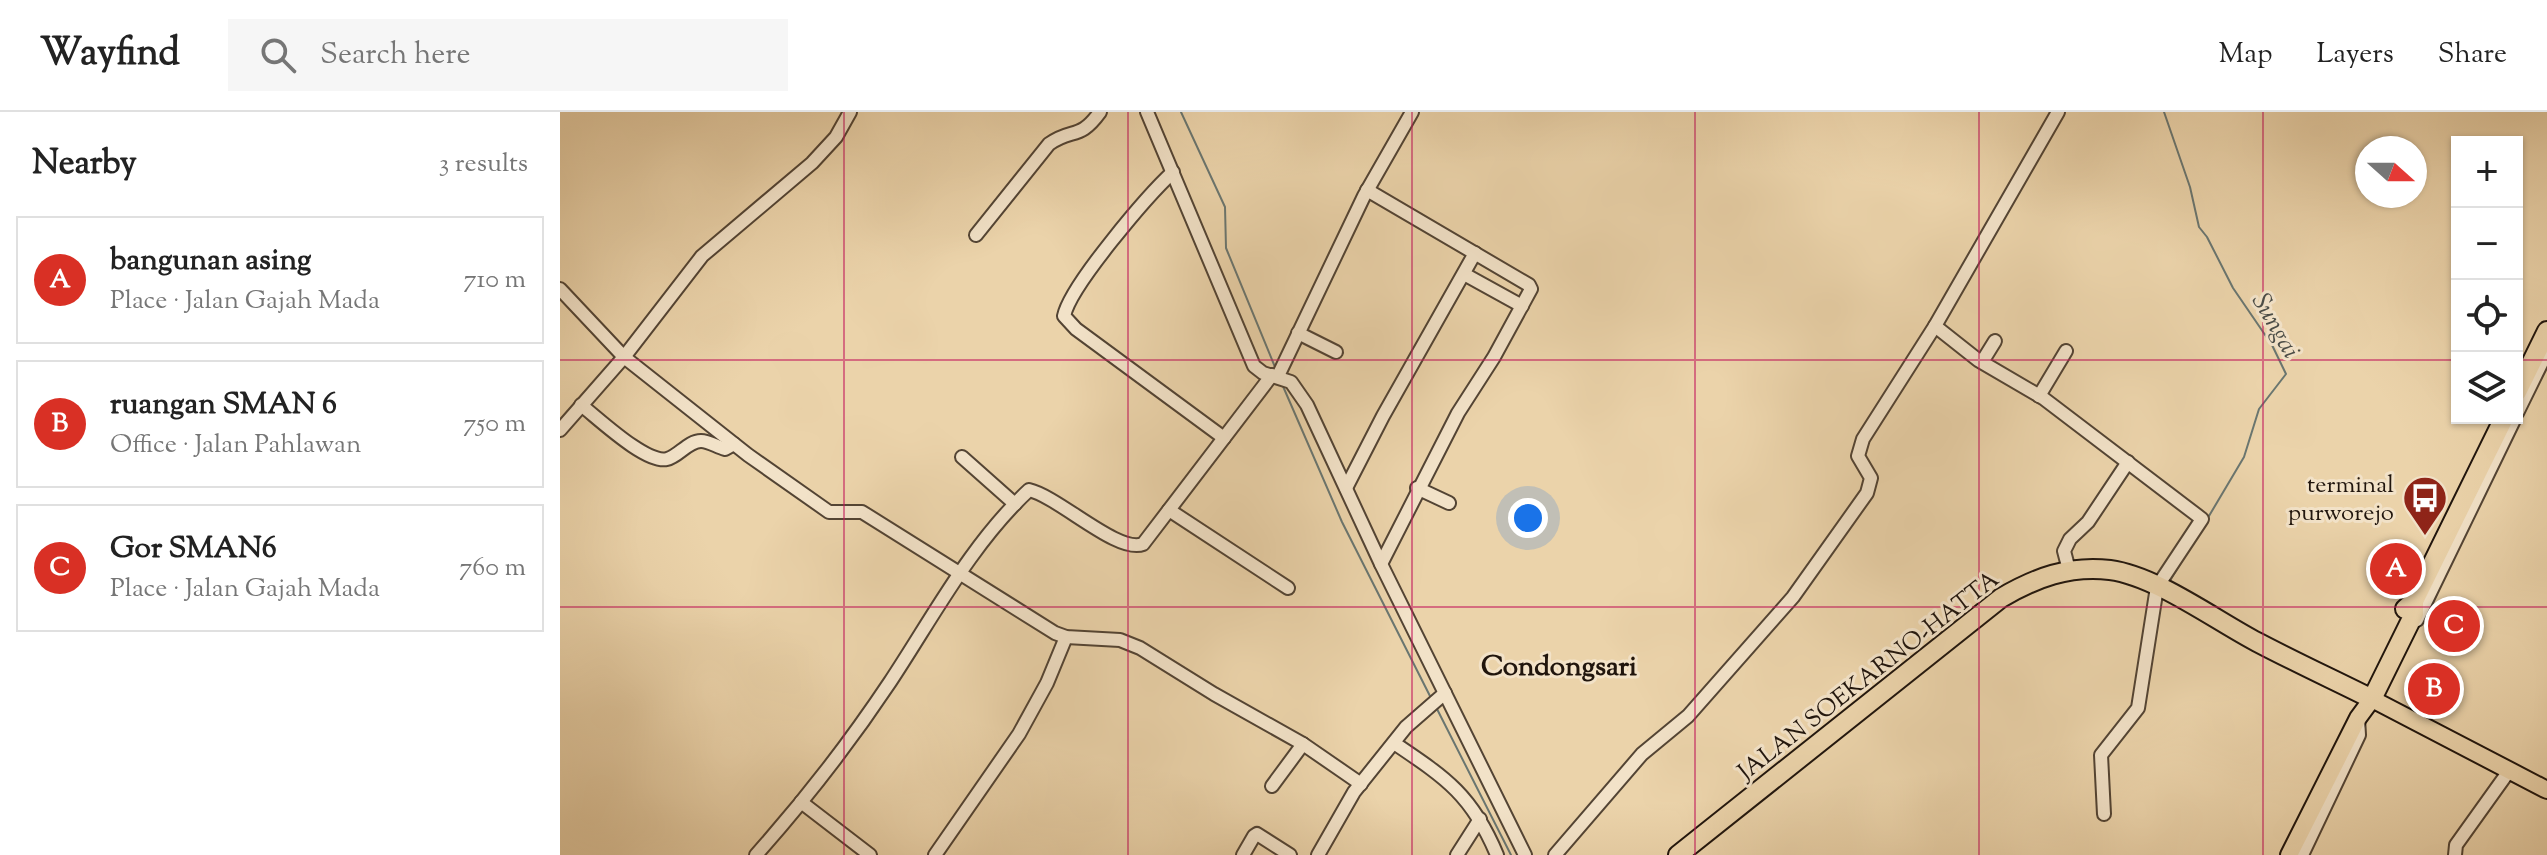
<!DOCTYPE html>
<html lang="en">
<head>
<meta charset="utf-8">
<style>
  body { margin:0; font-family:"Sorts Mill Goudy",serif; background:#f6f6f6; color:#222 }
  .controls { position:absolute; right:24px; top:24px; display:grid; overflow:hidden; border-radius:0px; box-shadow:0 2px 6px #0004 }
  .controls button { width:72px; height:72px; display:grid; place-items:center; padding:0; border:0; border-bottom:2px solid #e0e0e0; background:#fff; color:#222; font:40px sans-serif }
  .compass { position:absolute; left:1795px; top:24px; width:72px; height:72px; border-radius:50%; background:#fff; box-shadow:0 2px 6px #0004; rotate:111deg }
  .you { position:absolute; left:968px; top:406px; width:28px; height:28px; margin:-20px; border:6px solid #fff; border-radius:50%; background:#1a73e8; box-shadow:0 0 0 12px #1a73e833 }
  .badge { display:grid; place-items:center; width:52px; height:52px; border-radius:50%; background:#d93025; color:#fff; font-size:26px; font-weight:700 }
  .pin { position:absolute; translate:-50% -50%; border:4px solid #fff; box-shadow:0 2px 8px #0006 }
  .list { margin:0; padding:0; list-style:none }
  h2 { display:flex; justify-content:space-between; align-items:center; height:104px; margin:0; padding:0 32px; font-size:34px }
  h2 small { font-size:26px; font-weight:400; color:#767676 }
  .list li { display:grid; grid-template-columns:52px 1fr auto; gap:24px; align-items:center; box-sizing:border-box; height:128px; margin:0 16px 16px; padding:0 16px; border:2px solid #e0e0e0; border-radius:0px }
  .list b { display:block; font-size:30px; white-space:nowrap }
  .list p { margin:0; font-size:26px; white-space:nowrap; color:#767676 }
  .list em { font-size:26px; font-style:normal; color:#767676 }
  .icon { flex:none; width:44px; height:44px; fill:none; stroke:currentColor; stroke-width:2; stroke-linecap:round; stroke-linejoin:round }
  .map { position:relative; flex:none; width:1987px; height:743px; overflow:hidden }
  header { display:flex; align-items:center; gap:48px; box-sizing:border-box; height:112px; padding:0 40px; background:#fff; border-bottom:2px solid #e0e0e0 }
  header strong { font-size:38px }
  nav { display:flex; gap:44px; margin-inline-start:auto; font-size:28px }
  .search { width:560px; height:72px; background:#f6f6f6; display:flex; align-items:center; gap:20px; box-sizing:border-box; padding:0 28px; border-radius:0px; color:#767676; font-size:30px }
  main { display:flex }
  aside { flex:1; background:#fff }
  .map>svg:first-child { display:block }
  .lines { fill:none; stroke-linecap:round; stroke-linejoin:round }
  .stream { stroke:#6a7670; stroke-width:2 }
  .minor-casing { stroke:#534434; stroke-width:16 }
  .major-casing { stroke:#20150d; stroke-width:20 }
  .highway-casing { stroke:#20150d; stroke-width:22 }
  .minor { stroke:#f2e2c8; stroke-width:12 }
  .major { stroke:#ebd3aa; stroke-width:16 }
  .highway { stroke:#ebd3aa; stroke-width:18 }
  .grid { fill:none; stroke:#c2185b; stroke-width:2; stroke-opacity:0.55 }
  .labels { text-anchor:middle; stroke-width:6; stroke-linejoin:round; paint-order:stroke }
  .poi-label { font-size:24px; fill:#20150d; stroke:#f2e2c8; text-anchor:end }
  .street-label { font-size:24px; fill:#20150d; stroke:#f2e2c8 }
  .water-label { font-size:26px; font-style:italic; fill:#4b4d47; stroke:#f2e2c8 }
  .quarter-label { font-size:28px; font-weight:bold; fill:#20150d; stroke:#f2e2c8 }
</style>
</head>
<body>
<header>
<strong>Wayfind</strong>
<div class="search"><svg class="icon" aria-label="search" viewBox="0 0 24 24"><circle cx="10" cy="10" r="6"/><path d="M15 15l6 6"/></svg>Search here</div>
<nav><a>Map</a><a>Layers</a><a>Share</a></nav>
</header>
<main>
<aside>
<h2>Nearby<small>3 results</small></h2>
<ul class="list">
<li><span class="badge">A</span><div><b>bangunan asing</b><p>Place · Jalan Gajah Mada</p></div><em>710 m</em></li>
<li><span class="badge">B</span><div><b>ruangan SMAN 6</b><p>Office · Jalan Pahlawan</p></div><em>750 m</em></li>
<li><span class="badge">C</span><div><b>Gor SMAN6</b><p>Place · Jalan Gajah Mada</p></div><em>760 m</em></li>
</ul>
</aside>
<div class="map">
<svg width="1987" height="743" viewBox="0 0 1987 743">
  <rect width="100%" height="100%" fill="#ebd3aa"/>
  <filter id="stains"><feTurbulence type="fractalNoise" baseFrequency=".0025" numOctaves="4"/><feColorMatrix values="0 0 0 0 .2 0 0 0 0 .09 0 0 0 0 .02 0 0 0 .5 -.17"/></filter>
  <radialGradient id="worn" r=".72"><stop offset=".6" stop-color="#630" stop-opacity="0"/><stop offset="1" stop-color="#630" stop-opacity=".3"/></radialGradient>
  <g class="lines">
    <!-- stream -->
    <g class="stream">
      <polyline points="621,0 665,95 666,136 715,255"/>
      <polyline points="1604,0 1630,75 1639,115 1647,125 1673,176 1712,233 1726,262 1699,297 1684,345 1646,409"/>
      <polyline points="722,272 782,410 872,588"/>
      <polyline points="1609,470 1633,431"/>
      <polyline points="877,597 951,743"/>
    </g>
    <!-- minor casing -->
    <g class="minor-casing">
      <g id="minor">
        <polyline points="587,0 694,254 703,261 731,270 747,293 821,452 965,743"/>
        <path d="M613,60c-25,23 -103,114 -109,144l12,13 148,109"/>
        <polyline points="807,78 969,173 971,177 934,245 898,301 821,452"/>
        <path d="M416,123l73,-91c24,-17 30,-3 51,-32"/>
        <polyline points="904,162 962,194"/>
        <polyline points="0,177 64,245 188,343 269,400 302,400 495,521 506,525 560,528 580,536 654,582 743,632 801,672"/>
        <polyline points="1375,214 1418,248 1483,286 1642,407 1597,475 1578,596 1541,643 1544,702"/>
        <polyline points="738,221 776,240"/>
        <polyline points="1422,250 1435,229"/>
        <polyline points="718,264 804,84 852,0"/>
        <polyline points="1479,284 1506,239"/>
        <path d="M21,293c17,13 65,59 86,54 12,-3 21,-18 34,-18 8,0 16,6 24,8l9,-5"/>
        <polyline points="1957,301 1987,240"/>
        <polyline points="0,318 64,245 142,144 252,51 276,25 290,0"/>
        <polyline points="402,345 455,392"/>
        <polyline points="786,376 823,304 915,141"/>
        <polyline points="857,376 889,391"/>
        <polyline points="609,398 728,476"/>
        <polyline points="1509,458 1504,439 1510,427 1528,410 1568,350"/>
        <polyline points="1857,508 1955,306"/>
        <path d="M834,631c52,35 78,52 103,112"/>
        <polyline points="712,674 743,632"/>
        <polyline points="241,690 310,743"/>
        <path d="M196,743c49,-55 94,-113 134,-173 43,-65 81,-138 139,-192 30,7 89,64 114,54l129,-169"/>
        <polyline points="375,743 459,622 487,571 506,525"/>
        <polyline points="683,743 694,724 697,722 730,743"/>
        <polyline points="758,743 794,680 846,615 885,581"/>
        <polyline points="897,743 920,707"/>
        <polyline points="995,743 1082,642 1128,604 1233,485 1307,381 1311,366 1298,344 1303,327 1375,214 1498,0"/>
        <polyline points="1742,743 1799,623 1798,606"/>
        <polyline points="1895,743 1896,733 1949,659"/>
      </g>
    </g>
    <!-- major casing -->
    <g class="major-casing">
      <polyline id="major" points="1729,743 1798,606 1812,587 1987,678"/>
    </g>
    <!-- highway casing -->
    <g class="highway-casing">
      <g id="highway">
        <polyline points="1957,280 1987,219"/>
        <polyline points="1845,497 1854,489 1944,306"/>
        <path d="M1118,743l323,-257c34,-20 68,-33 109,-28 46,6 105,50 147,72 38,20 77,38 115,57l42,-85v-13"/>
      </g>
    </g>
    <!-- minor -->
    <use href="#minor" class="minor"/>
    <!-- major -->
    <use href="#major" class="major"/>
    <!-- highway -->
    <use href="#highway" class="highway"/>
  </g>
  <!-- grid -->
  <path class="grid" d="M284,0v743M568,0v743M852,0v743M1135,0v743M1419,0v743M1703,0v743M0,248h1897M1957,248h30M0,495h1987"/>
  <!-- icons -->
  <defs>
    <g id="bus-pin" transform="scale(2.3)"><path d="M0 17L-7.5 6A9.5 9.5 0 1 1 7.5 6Z" fill="#8f2418" stroke="#f2e2c8"/><path d="M-5-6H5V4H4V6H2V4H-2V6H-4V4H-5ZM-3.5-4V0h7V-4ZM-3.5 1.2v1.5H-2V1.2ZM2 1.2v1.5H3.5V1.2Z" fill="#fff"/></g>
  </defs>
  <g fill-rule="evenodd">
    <use href="#bus-pin" x="1865" y="386"/>
  </g>
  <g class="labels">
    <!-- poi labels -->
    <g class="poi-label">
      <text x="1834" y="380">terminal<tspan x="1834" dy="28">purworejo</tspan></text>
    </g>
    <!-- street labels -->
    <g class="street-label">
      <text transform="translate(1308 563) rotate(-38)" y="8">JALAN SOEKARNO-HATTA</text>
    </g>
    <!-- water labels -->
    <g class="water-label">
      <text transform="translate(1717 213) rotate(60)" y="9">Sungai</text>
    </g>
    <!-- quarter labels -->
    <g class="quarter-label">
      <text x="999" y="563">Condongsari</text>
    </g>
  </g>
  <rect width="100%" height="100%" filter="url(#stains)"/>
  <rect width="100%" height="100%" fill="url(#worn)"/>
</svg>
<div class="controls">
<button>+</button>
<button>−</button>
<button><svg class="icon" aria-label="locate" viewBox="0 0 24 24"><circle cx="12" cy="12" r="6"/><path d="M12 2v4M12 18v4M2 12h4M18 12h4"/></svg></button>
<button><svg class="icon" aria-label="layers" viewBox="0 0 24 24"><path d="M12 4l9 5-9 5-9-5zM3 14l9 5 9-5"/></svg></button>
</div>
<svg class="compass" viewBox="-18 -18 36 36"><path d="M0-13l5 13h-10z" fill="#e53935"/><path d="M0 13l5-13h-10z" fill="#767676"/></svg>
<div class="you"></div>
<div class="pin badge" style="left:1836px;top:457px">A</div>
<div class="pin badge" style="left:1874px;top:577px">B</div>
<div class="pin badge" style="left:1894px;top:514px">C</div>
</div>
</main>
</body>
</html>
